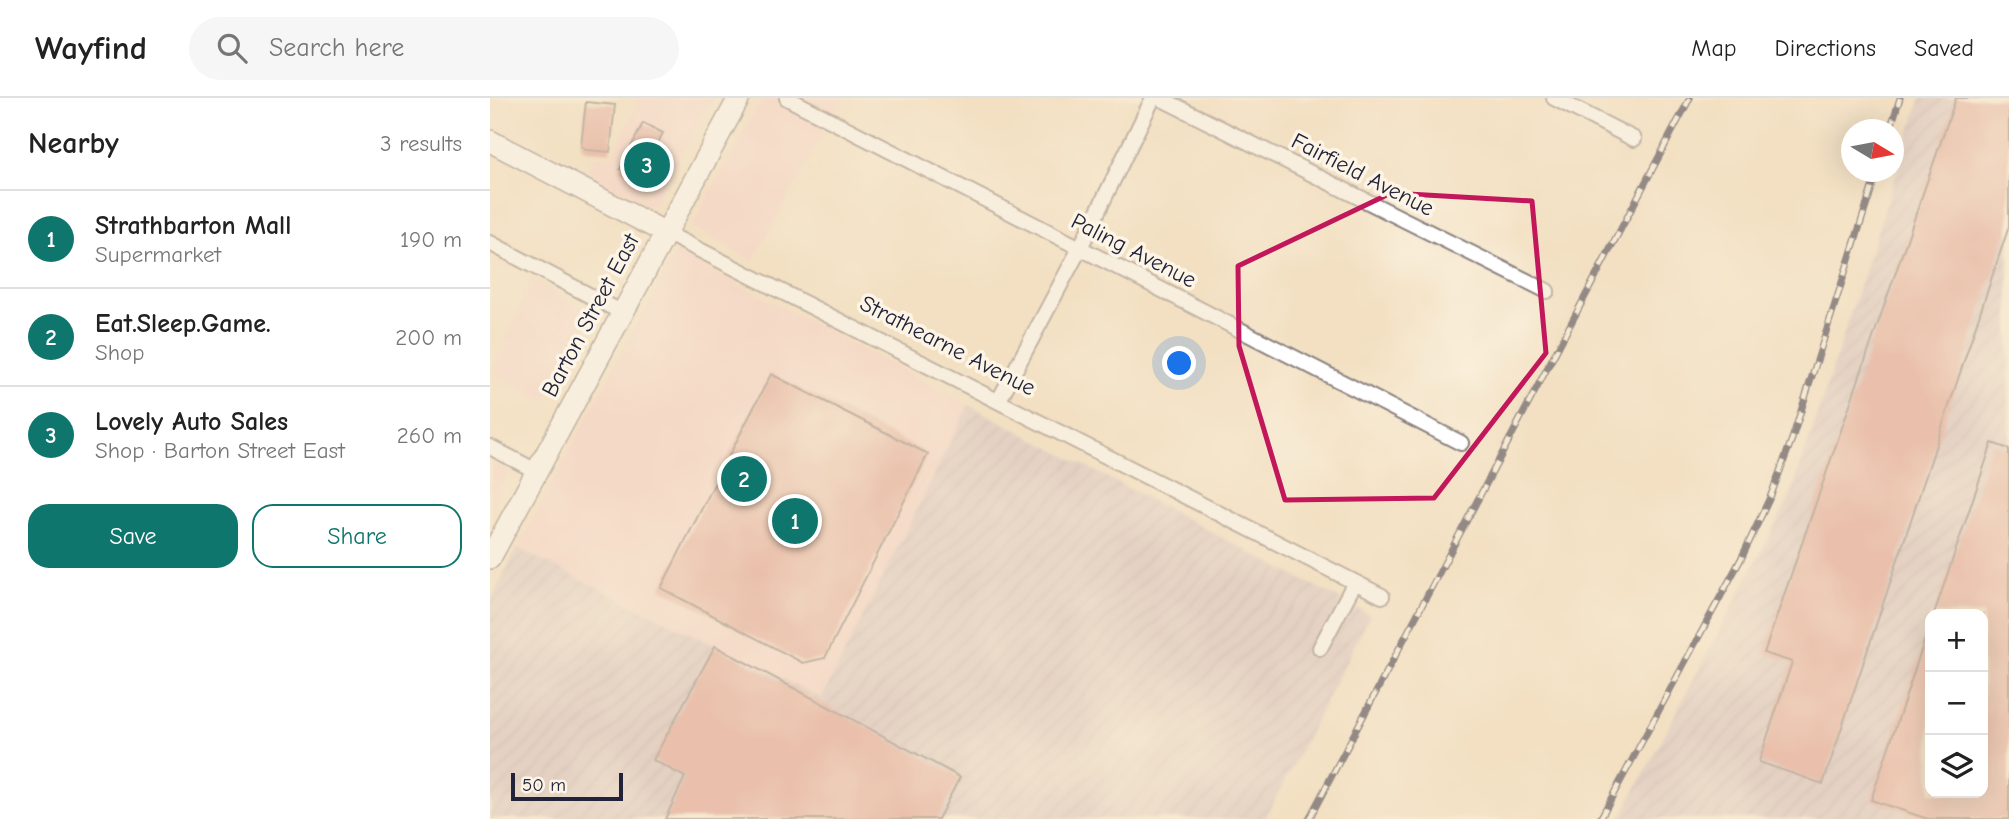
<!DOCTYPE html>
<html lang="en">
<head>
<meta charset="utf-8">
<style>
  body { margin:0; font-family:"Comic Neue",sans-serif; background:#f6f6f6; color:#222 }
  .controls { position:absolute; right:21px; bottom:21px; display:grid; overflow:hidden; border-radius:14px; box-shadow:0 7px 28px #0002 }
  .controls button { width:63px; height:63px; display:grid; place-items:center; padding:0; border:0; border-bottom:2px solid #e0e0e0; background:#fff; color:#222; font:35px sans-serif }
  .compass { position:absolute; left:1351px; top:21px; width:63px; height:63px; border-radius:50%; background:#fff; box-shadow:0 7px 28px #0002; rotate:100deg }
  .scale { position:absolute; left:21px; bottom:18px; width:112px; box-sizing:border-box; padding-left:7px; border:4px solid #22223b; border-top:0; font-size:19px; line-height:24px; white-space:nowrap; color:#22223b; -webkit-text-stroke:5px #fcf5e5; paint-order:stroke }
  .you { position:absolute; left:690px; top:266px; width:24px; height:24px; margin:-18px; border:5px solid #fff; border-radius:50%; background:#1a73e8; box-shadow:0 0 0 10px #1a73e833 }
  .badge { display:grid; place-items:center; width:46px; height:46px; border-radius:50%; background:#0f766e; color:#fff; font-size:23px; font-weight:700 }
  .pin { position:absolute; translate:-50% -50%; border:4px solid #fff; box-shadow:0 2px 7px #0006 }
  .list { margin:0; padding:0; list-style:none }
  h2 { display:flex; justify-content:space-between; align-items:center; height:91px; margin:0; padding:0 28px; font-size:30px }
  h2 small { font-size:23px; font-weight:400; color:#767676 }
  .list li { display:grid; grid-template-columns:46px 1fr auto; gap:21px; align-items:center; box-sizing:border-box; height:98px; padding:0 28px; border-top:2px solid #e0e0e0 }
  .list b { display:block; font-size:26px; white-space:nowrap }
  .list p { margin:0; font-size:23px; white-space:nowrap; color:#767676 }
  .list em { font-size:23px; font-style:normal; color:#767676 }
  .actions { display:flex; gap:14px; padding:21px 28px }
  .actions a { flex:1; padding:16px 0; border:2px solid #0f766e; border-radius:21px; text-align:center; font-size:24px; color:#0f766e }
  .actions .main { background:#0f766e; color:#fff }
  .icon { flex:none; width:38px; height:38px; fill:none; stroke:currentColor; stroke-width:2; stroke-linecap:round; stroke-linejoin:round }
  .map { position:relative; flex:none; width:1519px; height:721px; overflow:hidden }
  header { display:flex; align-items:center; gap:42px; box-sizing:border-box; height:98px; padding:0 35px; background:#fff; border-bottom:2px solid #e0e0e0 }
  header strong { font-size:33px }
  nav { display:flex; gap:38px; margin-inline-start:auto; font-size:24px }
  .search { width:490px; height:63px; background:#f6f6f6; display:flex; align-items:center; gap:18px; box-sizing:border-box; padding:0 24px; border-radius:38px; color:#767676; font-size:26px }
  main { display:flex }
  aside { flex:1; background:#fff }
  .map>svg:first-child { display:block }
  .built { fill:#f7d0cb }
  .industrial { fill:url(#industrial-furrows); fill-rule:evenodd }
  .building { fill:#df988e }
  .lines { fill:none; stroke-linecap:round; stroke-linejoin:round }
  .street-casing { stroke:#8a817e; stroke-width:18 }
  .secondary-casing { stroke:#8a817e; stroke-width:24 }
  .street { stroke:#fff; stroke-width:14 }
  .secondary { stroke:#fff; stroke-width:21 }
  .rail-casing { stroke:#22223b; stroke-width:7 }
  .rail { stroke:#fcf5e5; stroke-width:4.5; stroke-dasharray:13; stroke-linecap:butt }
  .marked { fill:none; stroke:#c2185b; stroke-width:5; stroke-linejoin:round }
  .labels { text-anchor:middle; stroke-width:7; stroke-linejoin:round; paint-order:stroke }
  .street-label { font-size:23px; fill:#22223b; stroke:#fcf5e5 }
</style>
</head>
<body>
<header>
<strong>Wayfind</strong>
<div class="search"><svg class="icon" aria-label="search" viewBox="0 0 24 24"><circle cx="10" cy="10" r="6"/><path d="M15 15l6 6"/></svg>Search here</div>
<nav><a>Map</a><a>Directions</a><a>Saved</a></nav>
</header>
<main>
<aside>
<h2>Nearby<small>3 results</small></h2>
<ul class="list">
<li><span class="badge">1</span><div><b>Strathbarton Mall</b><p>Supermarket</p></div><em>190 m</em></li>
<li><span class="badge">2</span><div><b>Eat.Sleep.Game.</b><p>Shop</p></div><em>200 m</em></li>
<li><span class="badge">3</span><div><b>Lovely Auto Sales</b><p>Shop · Barton Street East</p></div><em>260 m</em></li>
</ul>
<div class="actions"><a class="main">Save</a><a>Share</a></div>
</aside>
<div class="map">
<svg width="1519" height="721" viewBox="0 0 1519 721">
  <defs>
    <pattern id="industrial-furrows" width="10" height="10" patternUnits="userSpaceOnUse" patternTransform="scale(1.75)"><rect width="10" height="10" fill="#d2bec2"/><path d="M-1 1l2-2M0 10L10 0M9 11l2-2" fill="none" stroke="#b4a3a8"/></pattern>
  </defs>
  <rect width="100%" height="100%" fill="#fcf5e5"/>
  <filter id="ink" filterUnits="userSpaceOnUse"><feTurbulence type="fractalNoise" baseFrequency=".0143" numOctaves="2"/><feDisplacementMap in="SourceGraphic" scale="14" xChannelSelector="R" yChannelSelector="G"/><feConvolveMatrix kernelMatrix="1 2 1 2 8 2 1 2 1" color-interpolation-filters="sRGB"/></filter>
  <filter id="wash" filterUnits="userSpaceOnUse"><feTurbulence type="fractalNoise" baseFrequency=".00686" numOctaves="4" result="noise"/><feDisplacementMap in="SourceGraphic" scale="28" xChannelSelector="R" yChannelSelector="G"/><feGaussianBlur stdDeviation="1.57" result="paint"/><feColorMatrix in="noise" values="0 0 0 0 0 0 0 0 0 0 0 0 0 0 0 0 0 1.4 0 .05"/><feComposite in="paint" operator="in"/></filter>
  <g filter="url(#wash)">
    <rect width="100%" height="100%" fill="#f3e0c2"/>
    <!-- built -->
    <g class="built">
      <polygon points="150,0 222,0 162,109 95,75 106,56 121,60"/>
      <polygon points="272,0 353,0 263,163 201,129"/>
      <polygon points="186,153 479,307 332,600 27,450"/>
      <polygon points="42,182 103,217 55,304 2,274"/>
      <polygon points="0,363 19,373 0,412"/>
    </g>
    <!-- industrial -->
    <g class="industrial">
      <path d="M1431,0h88v721h-389l171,-324zM1440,516h53v179h-53z"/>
      <polygon points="479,307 880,517 775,721 0,721 0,504 27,450 332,600"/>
    </g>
    <g id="blocks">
      <!-- building -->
      <g class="building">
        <polygon points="1466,0 1519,0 1519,128 1333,686 1269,664 1302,564 1274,555"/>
        <polygon points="96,4 125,7 120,54 96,52 91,48"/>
        <polygon points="153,25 173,35 149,81 130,71"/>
        <polygon points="281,276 438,356 335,560 313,565 171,490"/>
        <polygon points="1502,345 1519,351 1519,721 1438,721 1381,702 1438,532 1440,695 1493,695 1493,516 1444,516"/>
        <polygon points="225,548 470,679 448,721 175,721 195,679 163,662"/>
      </g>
    </g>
  </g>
  <g filter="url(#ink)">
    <use href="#blocks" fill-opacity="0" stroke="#8a817e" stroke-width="2"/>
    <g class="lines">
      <!-- street casing -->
      <g class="street-casing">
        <g id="street">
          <polyline points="297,0 971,345"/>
          <polyline points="670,0 1057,193"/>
          <polyline points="1064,0 1144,41"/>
          <polyline points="174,134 892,498"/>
          <polyline points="0,145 131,214"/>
          <polyline points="509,302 590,150 663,0"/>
          <polyline points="0,349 46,373"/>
          <polyline points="830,550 864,486"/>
        </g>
      </g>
      <!-- secondary casing -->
      <g class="secondary-casing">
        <g id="secondary">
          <polyline points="0,43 174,134"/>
          <polyline points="0,460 249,0"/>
        </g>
      </g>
      <!-- street -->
      <use href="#street" class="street"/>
      <!-- secondary -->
      <use href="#secondary" class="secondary"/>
      <!-- rail casing -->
      <g class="rail-casing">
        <g id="rail">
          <polyline points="1400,32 1410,0"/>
          <polyline points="819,721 1200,0"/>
          <polyline points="1110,721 1252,459 1281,397 1302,341 1387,74"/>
        </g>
      </g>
      <!-- rail -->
      <use href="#rail" class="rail"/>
    </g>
  </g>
  <!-- marked area -->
  <path d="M0 0H1519V721H0ZM901,95l141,8 14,152 -112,145 -149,2 -46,-154 -1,-80z" fill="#f3e0c2" fill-opacity=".55" fill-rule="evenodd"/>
  <path class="marked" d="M901,95l141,8 14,152 -112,145 -149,2 -46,-154 -1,-80z"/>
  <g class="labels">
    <!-- street labels -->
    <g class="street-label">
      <text transform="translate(873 76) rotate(27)" y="8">Fairfield Avenue</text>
      <text transform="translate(644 152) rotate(27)" y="8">Paling Avenue</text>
      <text transform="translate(100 217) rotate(-62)" y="8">Barton Street East</text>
      <text transform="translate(458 247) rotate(27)" y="8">Strathearne Avenue</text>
    </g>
  </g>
</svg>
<div class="controls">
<button>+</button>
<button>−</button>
<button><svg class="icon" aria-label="layers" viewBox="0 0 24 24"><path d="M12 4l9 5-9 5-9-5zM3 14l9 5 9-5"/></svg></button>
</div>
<svg class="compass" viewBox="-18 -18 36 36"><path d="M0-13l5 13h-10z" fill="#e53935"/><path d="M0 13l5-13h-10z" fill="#767676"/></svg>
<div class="scale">50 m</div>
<div class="you"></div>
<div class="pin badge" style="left:305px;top:423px">1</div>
<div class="pin badge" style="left:254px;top:381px">2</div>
<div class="pin badge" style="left:157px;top:67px">3</div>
</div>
</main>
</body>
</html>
